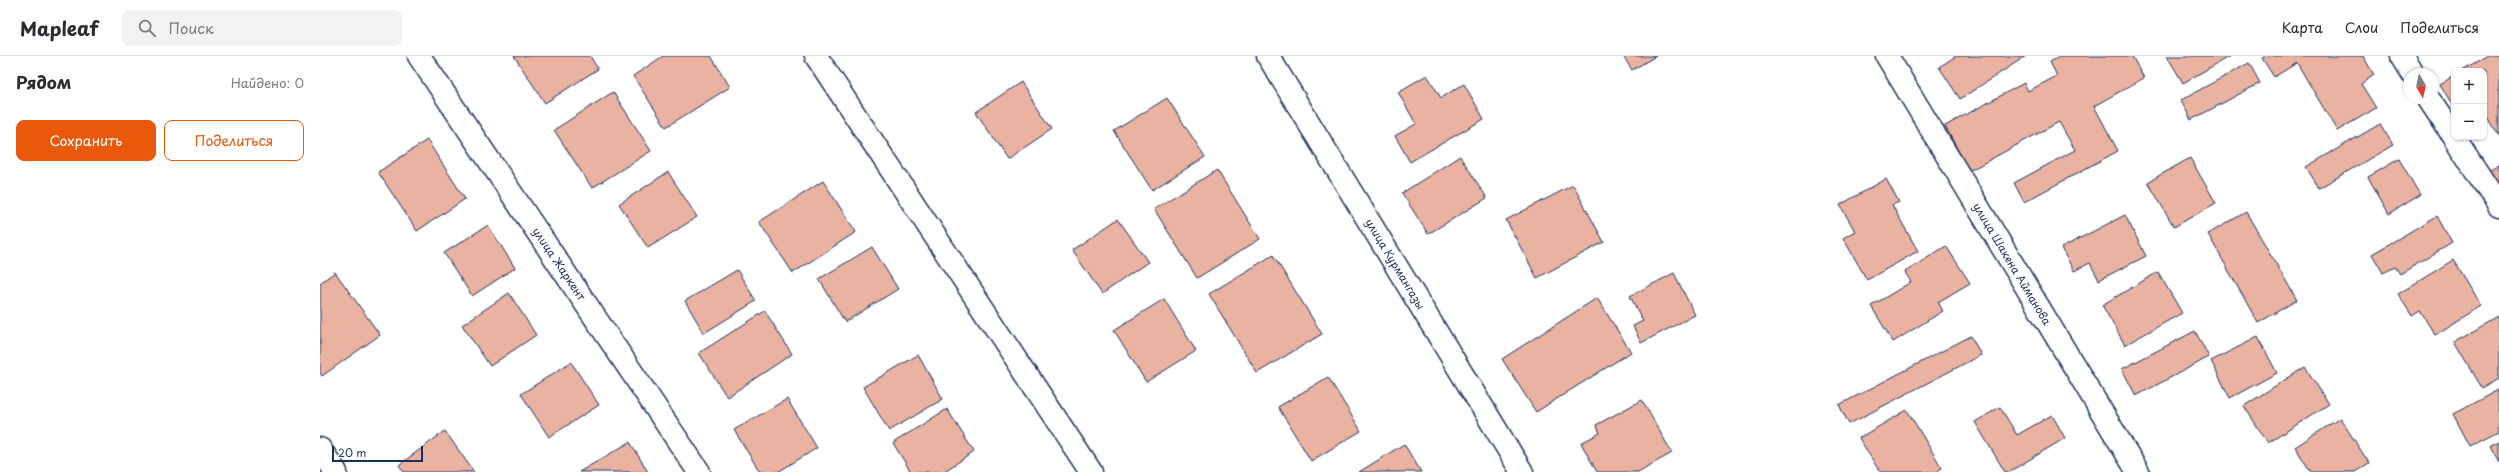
<!DOCTYPE html>
<html lang="ru">
<head>
<meta charset="utf-8">
<style>
  body { margin:0; font-family:"Playpen Sans",sans-serif; background:#f2f2f3; color:#2b2b33 }
  .controls { position:absolute; right:12px; top:12px; display:grid; overflow:hidden; border-radius:8px; box-shadow:0 1px 3px #0004 }
  .controls button { width:36px; height:36px; display:grid; place-items:center; padding:0; border:0; border-bottom:1px solid #e1e1e2; background:#fff; color:#2b2b33; font:20px sans-serif }
  .compass { position:absolute; left:2083px; top:12px; width:36px; height:36px; border-radius:50%; background:#fff; box-shadow:0 1px 3px #0004; rotate:171deg }
  .scale { position:absolute; left:12px; bottom:10px; width:91px; box-sizing:border-box; padding-left:4px; border:2px solid #1b2f5e; border-top:0; font-size:11px; line-height:14px; white-space:nowrap; color:#1b2f5e; -webkit-text-stroke:3px #fff; paint-order:stroke }
  .list { margin:0; padding:0; list-style:none }
  h2 { display:flex; justify-content:space-between; align-items:center; height:52px; margin:0; padding:0 16px; font-size:17px }
  h2 small { font-size:13px; font-weight:400; color:#7c7c81 }
  .actions { display:flex; gap:8px; padding:12px 16px }
  .actions a { flex:1; padding:9px 0; border:1px solid #ea580c; border-radius:8px; text-align:center; font-size:14px; color:#ea580c }
  .actions .main { background:#ea580c; color:#fff }
  .icon { flex:none; width:22px; height:22px; fill:none; stroke:currentColor; stroke-width:2; stroke-linecap:round; stroke-linejoin:round }
  .map { position:relative; flex:none; width:2179px; height:416px; overflow:hidden }
  header { display:flex; align-items:center; gap:24px; box-sizing:border-box; height:56px; padding:0 20px; background:#fff; border-bottom:1px solid #e1e1e2 }
  header strong { font-size:19px }
  nav { display:flex; gap:22px; margin-inline-start:auto; font-size:14px }
  .search { width:280px; height:36px; background:#f2f2f3; display:flex; align-items:center; gap:10px; box-sizing:border-box; padding:0 14px; border-radius:8px; color:#7c7c81; font-size:15px }
  main { display:flex }
  aside { flex:1; background:#fff }
  .map>svg:first-child { display:block }
  .building { fill:#eab2a1; stroke:#1b2f5e }
  .lines { fill:none; stroke-linecap:round; stroke-linejoin:round }
  .street-casing { stroke:#1b2f5e; stroke-width:25 }
  .secondary-casing { stroke:#1b2f5e; stroke-width:25 }
  .street { stroke:#fff; stroke-width:22 }
  .secondary { stroke:#fff; stroke-width:22 }
  .labels { text-anchor:middle; stroke-width:4; stroke-linejoin:round; paint-order:stroke }
  .street-label { font-size:11px; fill:#1b2f5e; stroke:#fff }
</style>
</head>
<body>
<header>
<strong>Mapleaf</strong>
<div class="search"><svg class="icon" aria-label="search" viewBox="0 0 24 24"><circle cx="10" cy="10" r="6"/><path d="M15 15l6 6"/></svg>Поиск</div>
<nav><a>Карта</a><a>Слои</a><a>Поделиться</a></nav>
</header>
<main>
<aside>
<h2>Рядом<small>Найдено: 0</small></h2>
<ul class="list">
</ul>
<div class="actions"><a class="main">Сохранить</a><a>Поделиться</a></div>
</aside>
<div class="map">
<svg width="2179" height="416" viewBox="0 0 2179 416">
  <rect width="100%" height="100%" fill="#fff"/>
  <filter id="ink" filterUnits="userSpaceOnUse"><feTurbulence type="fractalNoise" baseFrequency=".025" numOctaves="2"/><feDisplacementMap in="SourceGraphic" scale="8" xChannelSelector="R" yChannelSelector="G"/><feConvolveMatrix kernelMatrix="1 2 1 2 8 2 1 2 1" color-interpolation-filters="sRGB"/></filter>
  <g filter="url(#ink)">
    <!-- building -->
    <g class="building">
      <polygon points="194,0 270,0 278,13 225,47"/>
      <polygon points="343,0 391,0 410,31 346,71 313,20"/>
      <polygon points="1303,0 1336,0 1312,14"/>
      <polygon points="1636,0 1706,0 1640,43 1619,11"/>
      <polygon points="1741,0 1812,0 1824,22 1774,50 1798,95 1704,146 1694,127 1755,94 1739,66 1649,115 1625,70 1704,27 1708,35 1737,20 1730,6"/>
      <polygon points="1847,0 1910,0 1863,27"/>
      <polygon points="1946,0 2043,0 2054,19 2041,28 2056,52 2017,75 1977,7 1954,21 1942,2"/>
      <polygon points="2168,0 2179,0 2179,80 2164,54 2164,15 2142,15"/>
      <polygon points="1929,7 1940,27 1871,64 1861,44"/>
      <polygon points="1107,19 1121,42 1144,28 1164,63 1090,106 1075,80 1096,68 1078,36"/>
      <polygon points="2134,20 2134,52 2120,28"/>
      <polygon points="701,26 732,73 687,103 656,56"/>
      <polygon points="293,36 331,95 272,132 234,74"/>
      <polygon points="847,42 885,101 832,134 794,75"/>
      <polygon points="2060,68 2073,89 1999,132 1986,111"/>
      <polygon points="107,84 145,143 97,175 58,116"/>
      <polygon points="1140,100 1167,142 1108,178 1082,137"/>
      <polygon points="1870,102 1896,147 1854,171 1828,126"/>
      <polygon points="2079,103 2100,139 2069,158 2048,121"/>
      <polygon points="2179,109 2179,136 2167,116"/>
      <polygon points="897,114 940,183 877,222 834,153"/>
      <polygon points="348,116 377,161 328,192 299,148"/>
      <polygon points="1566,123 1579,146 1572,149 1598,195 1547,224 1523,182 1535,175 1520,149"/>
      <polygon points="503,125 536,176 473,217 439,166"/>
      <polygon points="1253,129 1284,186 1217,222 1186,164"/>
      <polygon points="1926,156 1977,244 1938,267 1888,178"/>
      <polygon points="1805,159 1826,200 1779,224 1770,207 1754,215 1741,192"/>
      <polygon points="2117,160 2132,187 2080,218 2075,211 2063,217 2052,198"/>
      <polygon points="798,163 828,206 782,238 752,194"/>
      <polygon points="168,169 195,212 152,240 124,197"/>
      <polygon points="1626,190 1650,227 1618,246 1623,255 1573,286 1551,250 1591,226 1585,216"/>
      <polygon points="552,191 578,233 525,266 499,223"/>
      <polygon points="953,199 1002,278 937,317 889,238"/>
      <polygon points="2133,204 2161,250 2115,279 2100,255 2092,260 2078,238"/>
      <polygon points="417,214 436,245 384,277 365,245"/>
      <polygon points="15,216 60,279 2,320 0,317 0,227"/>
      <polygon points="1838,216 1862,257 1805,289 1782,249"/>
      <polygon points="1354,217 1375,259 1321,287 1313,270 1323,265 1310,240"/>
      <polygon points="189,237 216,279 170,310 142,269"/>
      <polygon points="1277,242 1311,296 1216,356 1182,303"/>
      <polygon points="844,243 876,295 826,326 794,274"/>
      <polygon points="445,255 472,298 407,341 379,297"/>
      <polygon points="2179,261 2179,322 2162,332 2135,286"/>
      <polygon points="1875,275 1889,301 1816,340 1802,313"/>
      <polygon points="1651,280 1661,299 1529,368 1519,349"/>
      <polygon points="1938,281 1957,317 1910,342 1891,305"/>
      <polygon points="598,299 623,343 569,375 543,331"/>
      <polygon points="251,306 279,349 229,381 201,338"/>
      <polygon points="1985,311 2009,348 1948,387 1924,350"/>
      <polygon points="1008,321 1041,375 991,405 958,351"/>
      <polygon points="2178,334 2179,375 2150,390 2133,358"/>
      <polygon points="467,343 497,392 458,416 440,416 414,374"/>
      <polygon points="1322,344 1352,397 1318,416 1277,416 1261,387 1280,377 1276,369"/>
      <polygon points="1680,351 1697,379 1732,359 1745,382 1689,416 1685,416 1655,366"/>
      <polygon points="627,353 654,396 623,416 591,416 573,387"/>
      <polygon points="1587,354 1622,412 1616,416 1560,416 1539,382"/>
      <polygon points="2020,362 2049,407 2035,416 1991,416 1975,391"/>
      <polygon points="125,375 154,416 84,416 79,409"/>
      <polygon points="2179,385 2179,406 2170,390"/>
      <polygon points="310,386 328,416 259,416"/>
      <polygon points="1084,388 1101,416 1039,416"/>
    </g>
    <g class="lines">
      <!-- street casing -->
      <g class="street-casing">
        <g id="street">
          <polyline points="99,0 379,416"/>
          <polyline points="948,0 1202,416"/>
          <polyline points="1567,0 1818,416"/>
          <polyline points="2082,0 2093,18"/>
          <polyline points="2108,42 2134,81"/>
          <polyline points="2134,81 2179,150"/>
          <polyline points="0,393 16,416"/>
        </g>
      </g>
      <!-- secondary casing -->
      <g class="secondary-casing">
        <polyline id="secondary" points="496,0 771,416"/>
      </g>
      <!-- street -->
      <use href="#street" class="street"/>
      <!-- secondary -->
      <use href="#secondary" class="secondary"/>
    </g>
  </g>
  <g class="labels">
    <!-- street labels -->
    <g class="street-label">
      <text transform="translate(239 208) rotate(56)" y="4">улица Жаркент</text>
      <text transform="translate(1075 208) rotate(59)" y="4">улица Курмангазы</text>
      <text transform="translate(1692 208) rotate(59)" y="4">улица Шакена Айманова</text>
    </g>
  </g>
</svg>
<div class="controls">
<button>+</button>
<button>−</button>
</div>
<svg class="compass" viewBox="-18 -18 36 36"><path d="M0-13l5 13h-10z" fill="#e53935"/><path d="M0 13l5-13h-10z" fill="#7c7c81"/></svg>
<div class="scale">20 m</div>
</div>
</main>
</body>
</html>
